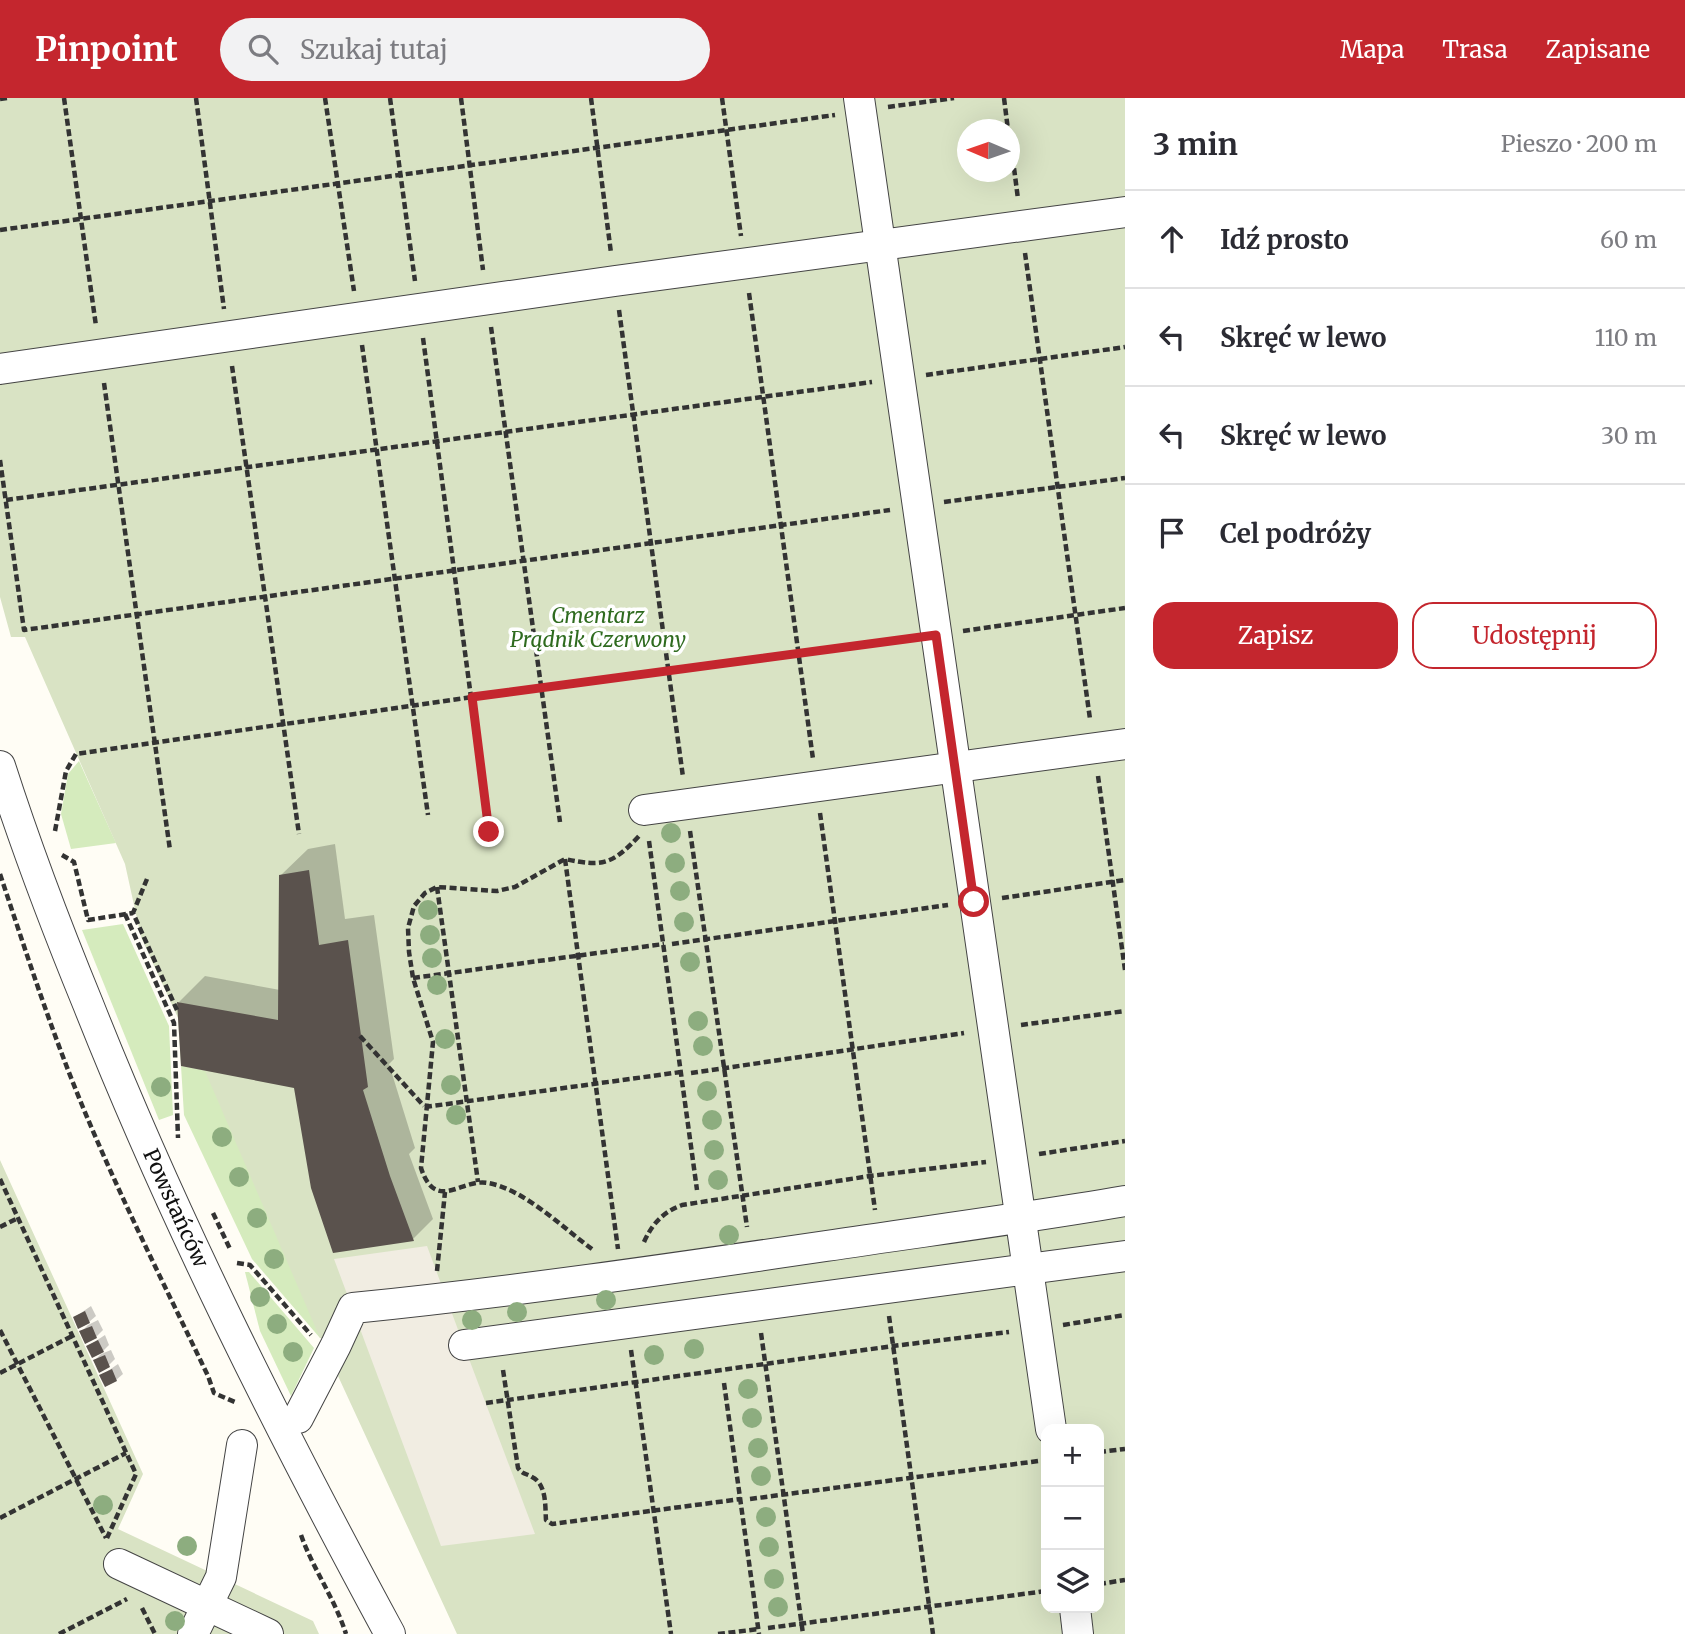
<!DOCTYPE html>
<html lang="pl">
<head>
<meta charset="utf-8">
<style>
  body { margin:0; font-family:Merriweather,serif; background:#f2f2f3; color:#2b2b33 }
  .controls { position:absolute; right:21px; bottom:21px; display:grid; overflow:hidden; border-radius:14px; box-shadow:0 7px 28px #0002 }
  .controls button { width:63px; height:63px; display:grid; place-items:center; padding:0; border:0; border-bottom:2px solid #e1e1e2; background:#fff; color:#2b2b33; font:35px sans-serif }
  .compass { position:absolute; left:957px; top:21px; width:63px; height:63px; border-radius:50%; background:#fff; box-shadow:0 7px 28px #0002; rotate:272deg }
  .stop { position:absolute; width:21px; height:21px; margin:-16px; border:5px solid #c4262e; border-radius:50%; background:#fff }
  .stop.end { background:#c4262e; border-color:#fff; box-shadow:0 2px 7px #0008 }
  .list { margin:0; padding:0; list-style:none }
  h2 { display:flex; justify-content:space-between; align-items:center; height:91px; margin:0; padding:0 28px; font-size:30px }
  h2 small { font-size:23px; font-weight:400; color:#7c7c81 }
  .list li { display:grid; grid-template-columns:46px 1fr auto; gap:21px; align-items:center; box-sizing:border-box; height:98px; padding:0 28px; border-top:2px solid #e1e1e2 }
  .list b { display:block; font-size:26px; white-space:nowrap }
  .list em { font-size:23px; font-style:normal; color:#7c7c81 }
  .actions { display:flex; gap:14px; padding:21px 28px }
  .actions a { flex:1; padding:16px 0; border:2px solid #c4262e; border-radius:21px; text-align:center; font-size:24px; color:#c4262e }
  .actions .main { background:#c4262e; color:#fff }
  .icon { flex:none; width:38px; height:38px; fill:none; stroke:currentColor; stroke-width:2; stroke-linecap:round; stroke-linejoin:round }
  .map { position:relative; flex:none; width:1125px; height:1536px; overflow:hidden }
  header { display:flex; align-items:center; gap:42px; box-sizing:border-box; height:98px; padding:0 35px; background:#c4262e; color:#fff }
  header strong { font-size:33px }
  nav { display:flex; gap:38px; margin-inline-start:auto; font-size:24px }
  .search { width:490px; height:63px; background:#f2f2f3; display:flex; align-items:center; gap:18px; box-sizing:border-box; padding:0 24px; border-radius:38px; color:#7c7c81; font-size:26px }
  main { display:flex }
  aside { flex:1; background:#fff }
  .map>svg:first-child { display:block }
  .green { fill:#d5ebbd }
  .cemetery { fill:#d9e3c4; fill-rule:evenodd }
  .plaza { fill:#f1ede2 }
  .shadow { fill:#0003 }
  .building { fill:#5a524d }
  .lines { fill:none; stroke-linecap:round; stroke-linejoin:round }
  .minor-casing { stroke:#444; stroke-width:32 }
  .path { stroke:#333; stroke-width:4.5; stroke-dasharray:7 3.5; stroke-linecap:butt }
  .minor { stroke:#fff; stroke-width:30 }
  .tree { fill:#8dad7f }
  .route { stroke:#c4262e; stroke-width:9 }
  .labels { text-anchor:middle; stroke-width:7; stroke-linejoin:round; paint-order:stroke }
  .park-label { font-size:21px; font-style:italic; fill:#2f6b1f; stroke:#fff }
  .street-label { font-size:21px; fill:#111; stroke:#fff }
</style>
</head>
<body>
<header>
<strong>Pinpoint</strong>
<div class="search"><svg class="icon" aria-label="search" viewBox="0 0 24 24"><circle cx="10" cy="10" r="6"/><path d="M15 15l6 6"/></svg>Szukaj tutaj</div>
<nav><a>Mapa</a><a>Trasa</a><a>Zapisane</a></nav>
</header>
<main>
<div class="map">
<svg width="1125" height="1536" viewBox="0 0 1125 1536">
  <rect width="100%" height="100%" fill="#fffdf5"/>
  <!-- green -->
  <g class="green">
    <polygon points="79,663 116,745 71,751 61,716 68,676"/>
    <polygon points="123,826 169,928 173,1017 159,1022 82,832"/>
    <polygon points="181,968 205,972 344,1188 320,1240 252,1161 184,1017"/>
    <polygon points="245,1174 249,1174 314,1250 291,1298 260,1233"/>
  </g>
  <!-- cemetery -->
  <g class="cemetery">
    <path d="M0,0h1125v1536h-668l-119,-258 11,-25 -29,-13 -115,-267 -24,-5 -3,-48 -37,-81 -16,-73 -100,-227h-14l-11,-40zM968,32h42v42h-42zM1046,1331h53v179h-53z"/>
    <polygon points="0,1062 143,1376 118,1431 313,1523 319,1536 0,1536"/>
  </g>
  <!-- plaza -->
  <polygon class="plaza" points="427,1148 460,1237 535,1436 441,1448 334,1161"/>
  <!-- shadow -->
  <g class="shadow">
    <polygon points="335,746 345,821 374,817 394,961 389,966 415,1050 409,1056 433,1121 413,1141 296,988 179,904 205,878 280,892 281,777 308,751"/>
    <polygon points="91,1208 96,1218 89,1224 75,1219"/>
    <polygon points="98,1222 103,1232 96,1239 81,1234 88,1227"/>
    <polygon points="105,1237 109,1247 103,1253 88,1248"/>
    <polygon points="111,1252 115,1261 109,1267 95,1262 101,1256"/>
    <polygon points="118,1266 123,1276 116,1282 102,1277"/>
  </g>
  <!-- building -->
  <g class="building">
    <polygon points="309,772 319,847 348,842 368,989 363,992 390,1078 414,1143 333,1155 311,1090 294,990 181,968 177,904 278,922 279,777"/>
    <polygon points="85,1213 90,1225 78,1231 73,1219"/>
    <polygon points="92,1228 97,1240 85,1246 79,1233"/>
    <polygon points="98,1242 104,1254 92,1260 86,1248"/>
    <polygon points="105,1257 110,1269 99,1275 93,1262"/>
    <polygon points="112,1271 117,1283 105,1289 99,1277"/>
  </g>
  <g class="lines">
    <!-- minor casing -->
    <g class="minor-casing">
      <g id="minor">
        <polyline points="859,0 1051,1331"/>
        <polyline points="0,271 615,183 1125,114"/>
        <path id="s1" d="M0,668c26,81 56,160 88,238 86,217 191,425 302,630"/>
        <polyline points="644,712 1125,646"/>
        <polyline points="464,1247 1125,1158"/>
        <path d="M298,1320l38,-73 17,-37c158,-16 316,-39 473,-62 100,-15 200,-28 299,-45"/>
        <polyline points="119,1466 268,1536"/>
        <polyline points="1075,1510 1078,1536"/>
        <polyline points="193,1536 221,1479 242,1347"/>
      </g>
    </g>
    <!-- path -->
    <g class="path">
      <polyline points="64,0 96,228"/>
      <polyline points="196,0 224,211"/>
      <polyline points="325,0 354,193"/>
      <polyline points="390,0 415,183"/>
      <polyline points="461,0 483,172"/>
      <polyline points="591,0 611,155"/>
      <polyline points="722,0 741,138"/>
      <polyline points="1004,0 1008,32"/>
      <polyline points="0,1 7,0"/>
      <polyline points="888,9 954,0"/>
      <polyline points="1010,39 1018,101"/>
      <polyline points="0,132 835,17"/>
      <polyline points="1025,155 1090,621"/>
      <polyline points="749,195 813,661"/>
      <polyline points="619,212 683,679"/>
      <polyline points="491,229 560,724"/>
      <polyline points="423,240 489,734"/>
      <polyline points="362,247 428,717"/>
      <polyline points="232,268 299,736"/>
      <polyline points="926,277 1125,249"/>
      <polyline points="104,285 170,752"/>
      <polyline points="0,362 24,532 890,412"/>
      <polyline points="6,402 872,284"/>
      <polyline points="944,404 1125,380"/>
      <polyline points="963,533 1125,510"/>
      <polyline points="1098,678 1125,872"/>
      <polyline points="820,715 875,1112"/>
      <polyline points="55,733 66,673 76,656 542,589 909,541"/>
      <polyline points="690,733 747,1129"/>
      <polyline points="649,743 697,1092"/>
      <polyline points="62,757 74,764 88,822 133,815"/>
      <polyline points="565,761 618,1151"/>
      <path d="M0,776c26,78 51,156 82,231 38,92 83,181 126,271l6,17 23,10"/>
      <polyline points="147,781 133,815 177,912"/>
      <polyline points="437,789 478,1084"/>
      <polyline points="1002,800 1125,782"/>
      <polyline points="125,816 174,925 178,1040"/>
      <polyline points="672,846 948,807"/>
      <polyline points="413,880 664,846"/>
      <polyline points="1021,927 1125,913"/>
      <polyline points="360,938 424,1008"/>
      <polyline points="691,975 964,935"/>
      <polyline points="425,1009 681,974"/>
      <polyline points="1039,1056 1125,1043"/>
      <polyline points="0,1081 136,1376 107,1440"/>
      <polyline points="213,1115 230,1151"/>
      <polyline points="0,1129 18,1120"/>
      <path d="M644,1144c8,-18 19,-30 38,-37l188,-29 116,-14"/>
      <path d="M592,1151c-29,-21 -68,-60 -104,-66 -27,-5 -52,30 -67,-15l12,-126 -20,-64 -4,-26 -1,-24 6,-22 11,-13 12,-6 60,4 18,-4 50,-28c37,8 47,6 74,-23"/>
      <polyline points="237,1165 250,1167 311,1237"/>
      <polyline points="437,1173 445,1094"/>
      <polyline points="889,1218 933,1536"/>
      <polyline points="1063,1227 1125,1217"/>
      <polyline points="0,1232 106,1440"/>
      <polyline points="761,1235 803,1536"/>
      <polyline points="631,1252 671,1536"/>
      <path d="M503,1272l15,98c5,7 8,5 14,9 15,7 13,30 14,43l6,4 189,-25"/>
      <polyline points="0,1275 72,1238"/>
      <polyline points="724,1285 759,1536"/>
      <polyline points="486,1305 893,1248 1009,1234"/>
      <polyline points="1099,1354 1125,1351"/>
      <polyline points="750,1401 1046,1362"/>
      <polyline points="0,1420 126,1355"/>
      <path d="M301,1437c12,34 34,64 45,99"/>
      <polyline points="1099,1486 1125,1482"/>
      <polyline points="142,1510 155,1536"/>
      <polyline points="768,1530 1046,1493"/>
      <polyline points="59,1536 127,1501"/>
      <polyline points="718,1536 759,1531"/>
    </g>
    <!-- minor -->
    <use href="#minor" class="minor"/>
  </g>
  <!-- trees -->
  <g class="tree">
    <circle cx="671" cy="735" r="10"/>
    <circle cx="675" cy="765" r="10"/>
    <circle cx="680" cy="793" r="10"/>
    <circle cx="428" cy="812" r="10"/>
    <circle cx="684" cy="824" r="10"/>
    <circle cx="430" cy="837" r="10"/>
    <circle cx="432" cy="860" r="10"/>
    <circle cx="690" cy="864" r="10"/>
    <circle cx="437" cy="887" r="10"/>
    <circle cx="698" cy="923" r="10"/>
    <circle cx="445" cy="941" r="10"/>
    <circle cx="703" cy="948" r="10"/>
    <circle cx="451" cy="987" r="10"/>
    <circle cx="161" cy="989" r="10"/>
    <circle cx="707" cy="993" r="10"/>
    <circle cx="456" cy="1017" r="10"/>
    <circle cx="712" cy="1022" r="10"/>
    <circle cx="222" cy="1039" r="10"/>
    <circle cx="714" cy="1052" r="10"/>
    <circle cx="239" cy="1079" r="10"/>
    <circle cx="718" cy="1082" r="10"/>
    <circle cx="257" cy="1120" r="10"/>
    <circle cx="729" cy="1137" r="10"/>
    <circle cx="274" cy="1161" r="10"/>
    <circle cx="260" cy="1199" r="10"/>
    <circle cx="606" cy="1202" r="10"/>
    <circle cx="517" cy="1214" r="10"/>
    <circle cx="472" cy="1222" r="10"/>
    <circle cx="277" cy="1226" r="10"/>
    <circle cx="694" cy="1251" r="10"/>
    <circle cx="293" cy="1254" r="10"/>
    <circle cx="654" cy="1257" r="10"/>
    <circle cx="748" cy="1291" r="10"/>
    <circle cx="752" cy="1320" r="10"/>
    <circle cx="758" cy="1350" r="10"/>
    <circle cx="761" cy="1378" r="10"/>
    <circle cx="103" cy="1407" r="10"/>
    <circle cx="766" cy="1419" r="10"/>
    <circle cx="187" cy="1448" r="10"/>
    <circle cx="769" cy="1449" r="10"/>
    <circle cx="774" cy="1481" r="10"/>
    <circle cx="778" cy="1509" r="10"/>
    <circle cx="175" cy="1523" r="10"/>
  </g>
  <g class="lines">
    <!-- route -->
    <polyline class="route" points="489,734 472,599 936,537 974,804"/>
  </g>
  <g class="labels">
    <!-- park labels -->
    <g class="park-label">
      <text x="598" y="525">Cmentarz<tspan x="598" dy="24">Prądnik Czerwony</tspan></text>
    </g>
    <!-- street labels -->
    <g class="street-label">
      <text dy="7" stroke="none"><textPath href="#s1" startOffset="476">Powstańców</textPath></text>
    </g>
  </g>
</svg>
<div class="controls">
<button>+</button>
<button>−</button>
<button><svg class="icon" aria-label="layers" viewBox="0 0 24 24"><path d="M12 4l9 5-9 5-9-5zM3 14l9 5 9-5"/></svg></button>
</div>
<svg class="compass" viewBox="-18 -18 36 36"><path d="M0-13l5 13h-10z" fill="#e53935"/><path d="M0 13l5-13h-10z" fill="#7c7c81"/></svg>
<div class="stop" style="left:974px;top:804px"></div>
<div class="stop end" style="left:489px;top:734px"></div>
</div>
<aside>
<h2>3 min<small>Pieszo · 200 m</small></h2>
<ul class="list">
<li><svg class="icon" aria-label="ahead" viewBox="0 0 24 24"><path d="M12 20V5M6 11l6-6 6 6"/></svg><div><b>Idź prosto</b></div><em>60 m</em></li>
<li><svg class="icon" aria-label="left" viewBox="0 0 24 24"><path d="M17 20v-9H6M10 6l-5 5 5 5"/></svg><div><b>Skręć w lewo</b></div><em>110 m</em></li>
<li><svg class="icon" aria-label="left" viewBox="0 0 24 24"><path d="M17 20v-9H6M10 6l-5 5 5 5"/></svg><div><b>Skręć w lewo</b></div><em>30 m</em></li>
<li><svg class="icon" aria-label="arrive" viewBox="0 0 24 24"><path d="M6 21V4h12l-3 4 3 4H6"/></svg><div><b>Cel podróży</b></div></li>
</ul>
<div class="actions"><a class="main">Zapisz</a><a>Udostępnij</a></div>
</aside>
</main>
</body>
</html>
